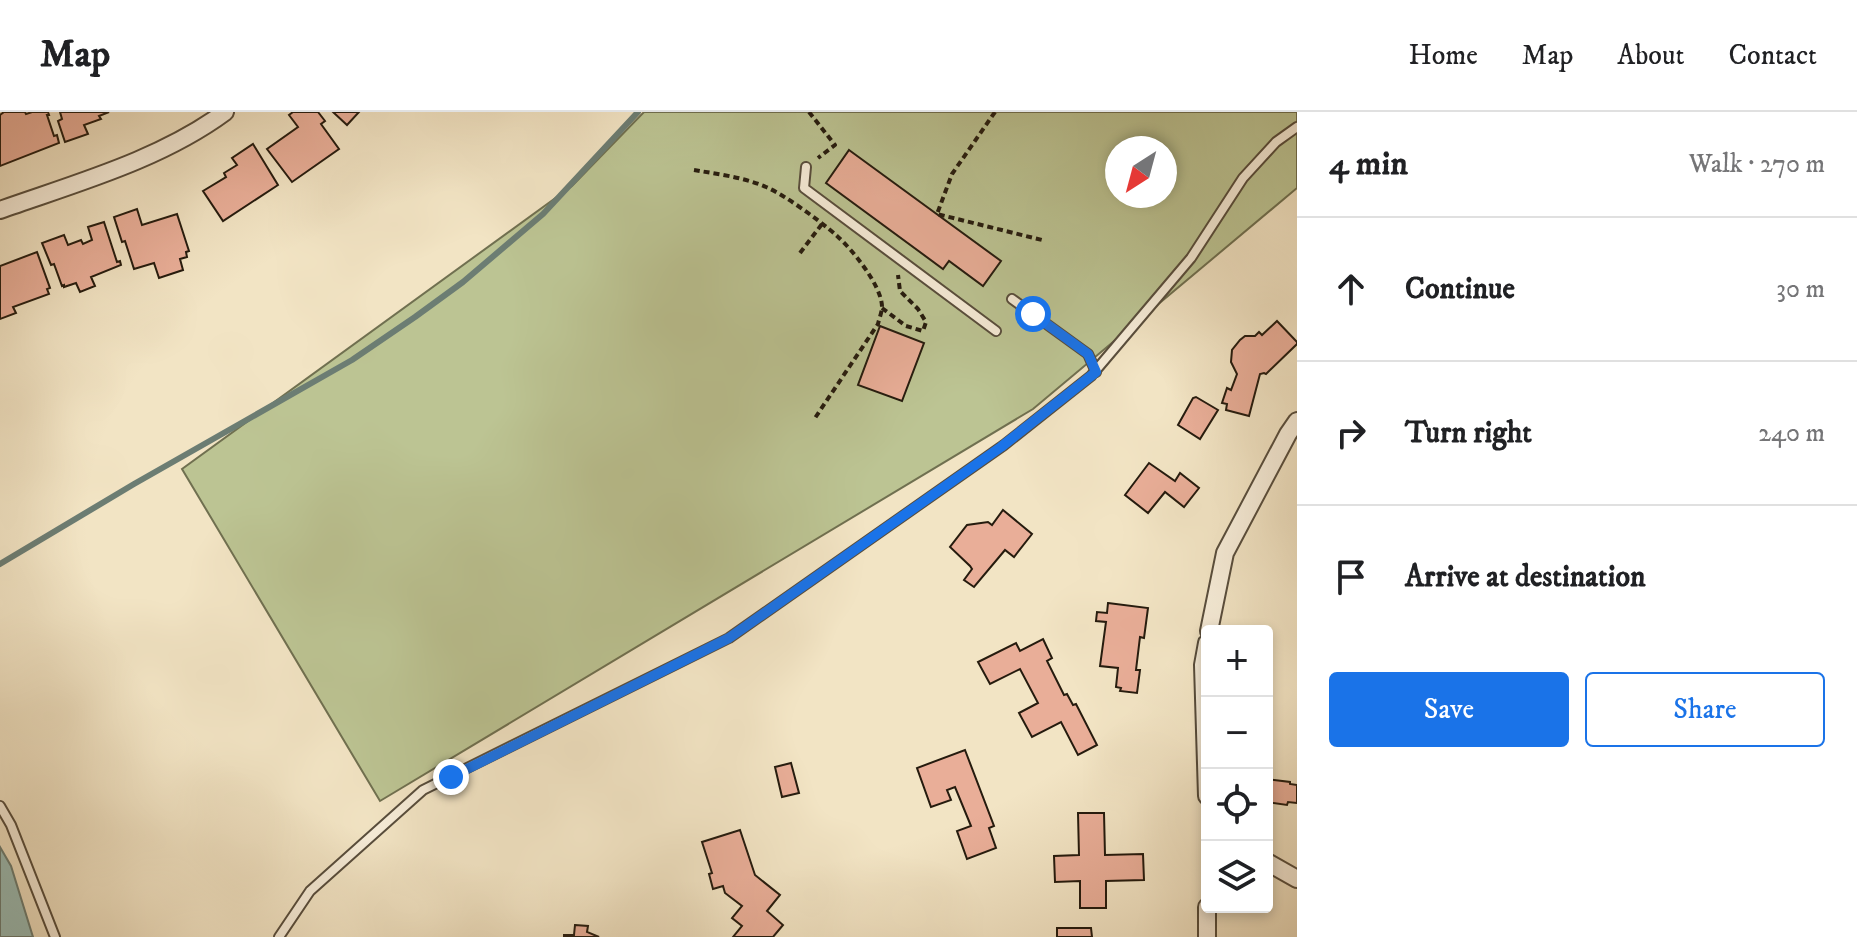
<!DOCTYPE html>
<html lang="en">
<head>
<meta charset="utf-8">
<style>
  body { margin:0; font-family:"IM FELL DW Pica",serif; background:#f6f6f6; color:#202124 }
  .controls { position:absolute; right:24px; bottom:24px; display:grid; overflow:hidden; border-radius:8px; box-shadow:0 4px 12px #0003 }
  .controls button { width:72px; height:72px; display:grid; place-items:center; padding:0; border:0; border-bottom:2px solid #e0e0e0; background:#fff; color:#202124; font:40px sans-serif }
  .compass { position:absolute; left:1105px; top:24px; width:72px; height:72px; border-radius:50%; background:#fff; box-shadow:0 4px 12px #0003; rotate:216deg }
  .stop { position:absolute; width:24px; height:24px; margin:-18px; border:6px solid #1a73e8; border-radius:50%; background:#fff }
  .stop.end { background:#1a73e8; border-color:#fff; box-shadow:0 2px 8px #0008 }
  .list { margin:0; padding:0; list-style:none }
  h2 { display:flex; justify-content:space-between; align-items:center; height:104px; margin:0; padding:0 32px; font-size:34px }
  h2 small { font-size:26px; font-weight:400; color:#757577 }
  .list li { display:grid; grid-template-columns:52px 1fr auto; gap:24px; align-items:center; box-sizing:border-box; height:144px; padding:0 32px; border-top:2px solid #e0e0e0 }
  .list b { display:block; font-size:30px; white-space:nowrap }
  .list em { font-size:26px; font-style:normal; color:#757577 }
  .actions { display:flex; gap:16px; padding:24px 32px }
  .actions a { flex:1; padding:18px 0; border:2px solid #1a73e8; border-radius:8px; text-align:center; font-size:28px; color:#1a73e8 }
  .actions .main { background:#1a73e8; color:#fff }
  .icon { flex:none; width:44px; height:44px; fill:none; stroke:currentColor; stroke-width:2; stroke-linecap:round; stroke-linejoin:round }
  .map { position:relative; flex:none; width:1297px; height:825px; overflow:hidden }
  header { display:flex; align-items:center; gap:48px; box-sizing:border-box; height:112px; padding:0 40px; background:#fff; border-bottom:2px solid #e0e0e0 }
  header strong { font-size:38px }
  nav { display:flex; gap:44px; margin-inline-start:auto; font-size:28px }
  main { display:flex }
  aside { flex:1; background:#fff }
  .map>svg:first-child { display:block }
  .green { fill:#bcc493; stroke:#707050; stroke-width:2; fill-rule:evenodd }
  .water { fill:#9bbeb7; stroke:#6c7d73; stroke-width:2 }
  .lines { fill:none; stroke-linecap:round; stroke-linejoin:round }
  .stream { stroke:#6c7d73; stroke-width:6 }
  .building { fill:#e9ae98; stroke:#251b0e; stroke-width:2 }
  .service-casing { stroke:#584d3c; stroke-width:12 }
  .minor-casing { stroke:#584d3c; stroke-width:20 }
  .path { stroke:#251b0e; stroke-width:4; stroke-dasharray:6 4; stroke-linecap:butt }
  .service { stroke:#f7edd9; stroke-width:8 }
  .minor { stroke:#f7edd9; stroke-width:16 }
  .route { stroke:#1a73e8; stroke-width:10 }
</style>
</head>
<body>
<header>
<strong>Map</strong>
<nav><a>Home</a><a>Map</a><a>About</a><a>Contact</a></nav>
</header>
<main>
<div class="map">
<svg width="1297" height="825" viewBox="0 0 1297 825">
  <rect width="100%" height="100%" fill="#f2e4c4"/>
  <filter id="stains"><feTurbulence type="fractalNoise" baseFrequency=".0025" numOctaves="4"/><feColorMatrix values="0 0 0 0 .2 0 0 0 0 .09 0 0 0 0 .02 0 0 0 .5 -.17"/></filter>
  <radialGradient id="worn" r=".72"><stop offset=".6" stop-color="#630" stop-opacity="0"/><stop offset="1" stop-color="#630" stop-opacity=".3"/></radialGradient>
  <!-- green -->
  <path class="green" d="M644,0h653v76l-264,221 -653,392 -198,-332 390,-283zM1117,36h48v48h-48z"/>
  <!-- water -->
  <polygon class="water" points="0,735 11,754 33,825 0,825"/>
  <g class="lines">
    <!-- stream -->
    <polyline class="stream" points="0,452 134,372 352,248 415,205 463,170 543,102 638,0"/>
  </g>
  <!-- building -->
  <g class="building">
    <polygon points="4,0 25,0 26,2 32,0 48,0 49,3 47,3 54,24 57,23 59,31 0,54 0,3"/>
    <polygon points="60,0 109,0 99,4 101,7 84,13 88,22 65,30 58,9 62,7"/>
    <polygon points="293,0 318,0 325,9 321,12 339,37 292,70 267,37 298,15 289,3"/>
    <polygon points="333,0 359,0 347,13"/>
    <polygon points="253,32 278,73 223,109 203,79 226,65 224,61 237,53 232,46"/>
    <polygon points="849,38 1001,149 983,174 949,149 943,157 826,71"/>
    <polygon points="137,97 142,113 177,102 189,139 186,140 187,145 180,147 183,158 159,166 154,151 134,157 125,129 122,130 114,105"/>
    <polygon points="104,110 117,150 120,149 121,153 91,165 95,174 80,180 76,171 64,175 64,173 62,174 54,152 51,153 42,131 64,123 68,133 81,128 83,132 92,128 88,115"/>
    <polygon points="37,140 50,176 47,177 49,182 13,195 16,201 0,207 0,154"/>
    <polygon points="1277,209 1297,230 1297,232 1266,262 1264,261 1260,262 1249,304 1226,298 1227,292 1222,291 1227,276 1231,278 1237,262 1231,250 1232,238 1240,228 1245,224 1255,224 1259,220 1262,223"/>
    <polygon points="880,214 924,231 902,289 858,273"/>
    <polygon points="1196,285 1218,298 1200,327 1178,313 1193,286"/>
    <polygon points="1149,351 1175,369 1180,361 1199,376 1184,395 1165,380 1148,401 1125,383"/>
    <polygon points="1003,398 1032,422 1014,445 1005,438 974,475 964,468 972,457 970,454 950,435 967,413 988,410 992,413"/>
    <polygon points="1108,491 1148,496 1144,526 1140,525 1136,558 1140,558 1137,581 1120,579 1121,576 1116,575 1118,556 1100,554 1106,510 1096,509 1097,500 1107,501"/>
    <polygon points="1043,527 1052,546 1047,549 1064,583 1067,582 1073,593 1076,592 1097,633 1078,643 1061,610 1032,625 1019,601 1038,591 1020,557 990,572 978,550 1016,531 1020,539"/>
    <polygon points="965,638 994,714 989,716 996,736 967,747 957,719 971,714 955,675 947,678 951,688 931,695 917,656"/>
    <polygon points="791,651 799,681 782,685 775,655"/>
    <polygon points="1267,667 1290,670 1290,672 1297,673 1297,691 1288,690 1287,693 1267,690"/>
    <polygon points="1078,701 1104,701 1105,743 1143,742 1144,768 1106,769 1106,796 1080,796 1080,769 1055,770 1054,744 1079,743"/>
    <polygon points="740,718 755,763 780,783 767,799 783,813 773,825 733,825 742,814 732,806 742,794 725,781 723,774 713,777 709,762 712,761 702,730"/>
    <polygon points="575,813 588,814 587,820 599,825 564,825 564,823 574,823"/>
    <polygon points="1057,816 1091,816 1092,825 1057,825"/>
  </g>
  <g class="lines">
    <!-- service casing -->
    <g class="service-casing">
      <g id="service">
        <polyline points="806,55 804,76 996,219"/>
        <polyline points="1012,187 1088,242 1096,260"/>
        <polyline points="0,694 11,713 55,825"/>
        <polyline points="279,825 310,779 423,678 729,526 1004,333 1091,264 1191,146 1243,66 1276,30 1297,15"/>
      </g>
    </g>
    <!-- minor casing -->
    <g class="minor-casing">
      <g id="minor">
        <path d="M0,98c76,-27 160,-50 225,-98"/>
        <polyline points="1209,519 1225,441 1288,322 1297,309"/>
        <polyline points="1207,531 1203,553 1207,684"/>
        <polyline points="1267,750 1297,767"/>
        <polyline points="1207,825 1207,795"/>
      </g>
    </g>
    <!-- path -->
    <g class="path">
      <polyline points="809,0 835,33 818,46"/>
      <polyline points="995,0 952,62 937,102 1042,128"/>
      <path d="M694,58c23,4 49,7 72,17 19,8 54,34 70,48 16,14 46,51 46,72 0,5 -3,12 -4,17l-63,94"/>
      <polyline points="800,141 822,112"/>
      <polyline points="882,196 906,214 923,219 926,210 918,197 900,179 898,163"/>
    </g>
    <!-- service -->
    <use href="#service" class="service"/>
    <!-- minor -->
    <use href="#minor" class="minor"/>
  </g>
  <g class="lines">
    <!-- route -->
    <polyline class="route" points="451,665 729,526 1001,335 1096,260 1088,242 1033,202"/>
  </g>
  <rect width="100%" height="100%" filter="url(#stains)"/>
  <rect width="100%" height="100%" fill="url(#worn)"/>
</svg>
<div class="controls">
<button>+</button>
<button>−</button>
<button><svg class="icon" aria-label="locate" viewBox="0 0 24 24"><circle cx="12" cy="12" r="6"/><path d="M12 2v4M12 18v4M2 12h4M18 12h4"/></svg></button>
<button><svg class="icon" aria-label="layers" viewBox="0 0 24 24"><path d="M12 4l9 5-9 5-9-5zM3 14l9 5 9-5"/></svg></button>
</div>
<svg class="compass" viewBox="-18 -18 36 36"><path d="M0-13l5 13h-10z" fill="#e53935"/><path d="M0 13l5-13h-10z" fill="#757577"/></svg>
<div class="stop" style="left:1033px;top:202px"></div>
<div class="stop end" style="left:451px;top:665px"></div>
</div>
<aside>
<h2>4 min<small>Walk · 270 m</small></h2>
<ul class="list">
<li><svg class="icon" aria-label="ahead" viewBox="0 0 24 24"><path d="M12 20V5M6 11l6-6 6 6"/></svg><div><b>Continue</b></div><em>30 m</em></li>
<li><svg class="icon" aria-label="right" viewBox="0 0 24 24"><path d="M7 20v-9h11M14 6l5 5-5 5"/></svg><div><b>Turn right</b></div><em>240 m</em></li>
<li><svg class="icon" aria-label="arrive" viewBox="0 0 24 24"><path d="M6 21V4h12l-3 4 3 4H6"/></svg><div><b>Arrive at destination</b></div></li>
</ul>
<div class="actions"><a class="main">Save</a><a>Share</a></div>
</aside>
</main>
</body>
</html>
